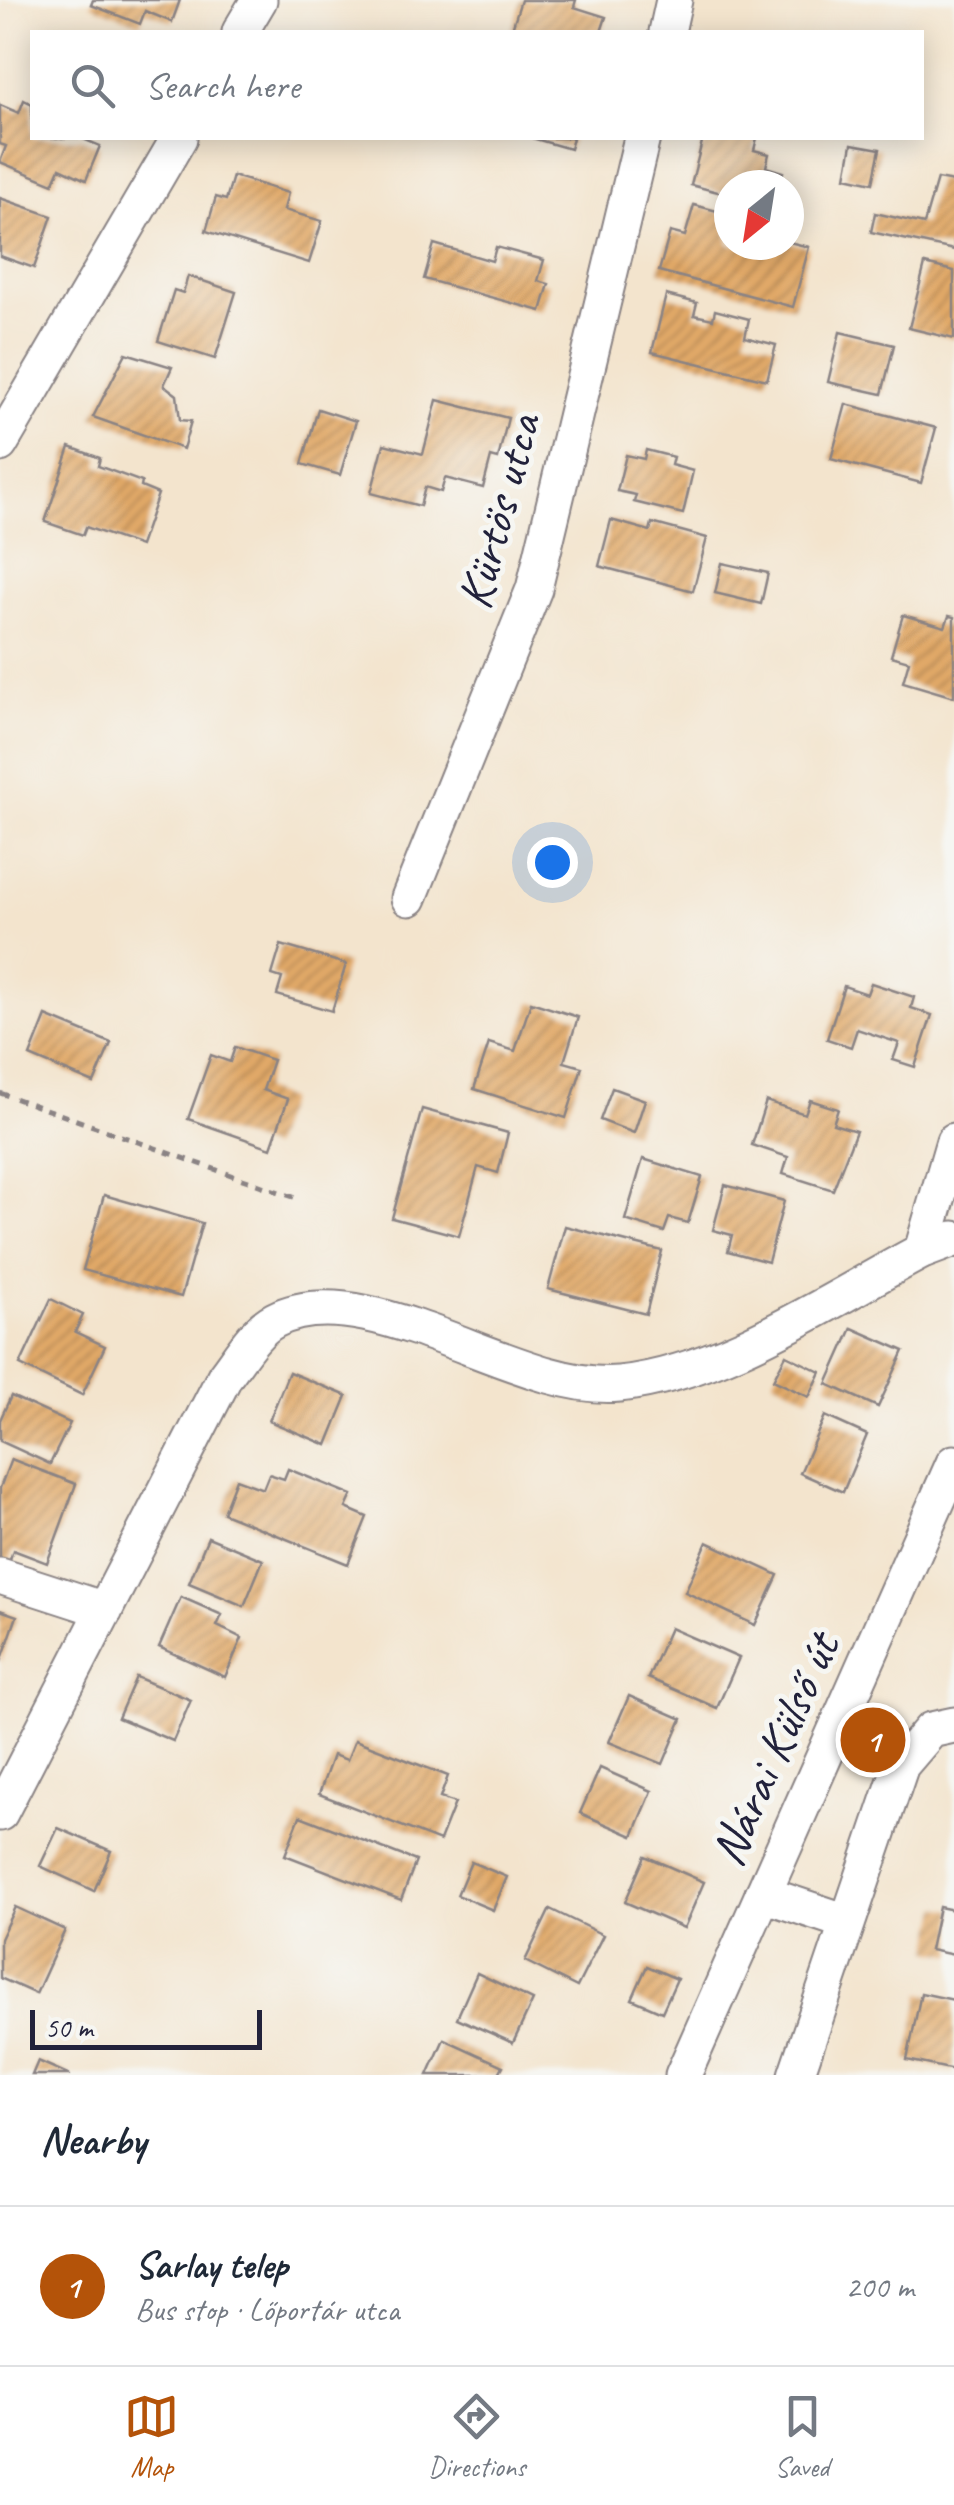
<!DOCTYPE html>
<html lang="en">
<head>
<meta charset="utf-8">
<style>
  body { margin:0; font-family:Caveat,sans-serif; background:#f6f6f7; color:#1f2937 }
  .compass { position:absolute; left:714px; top:170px; width:90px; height:90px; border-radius:50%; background:#fff; box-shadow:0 5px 25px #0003; rotate:210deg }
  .scale { position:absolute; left:30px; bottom:25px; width:232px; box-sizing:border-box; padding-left:10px; border:5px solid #22223b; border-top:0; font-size:28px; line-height:35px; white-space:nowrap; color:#22223b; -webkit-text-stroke:8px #f6f6f2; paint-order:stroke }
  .you { position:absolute; left:552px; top:862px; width:35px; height:35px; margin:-25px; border:8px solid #fff; border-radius:50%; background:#1a73e8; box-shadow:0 0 0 15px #1a73e833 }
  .badge { display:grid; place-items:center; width:65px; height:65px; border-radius:50%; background:#b45309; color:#fff; font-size:32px; font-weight:700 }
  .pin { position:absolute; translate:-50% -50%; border:5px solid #fff; box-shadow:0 2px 10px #0006 }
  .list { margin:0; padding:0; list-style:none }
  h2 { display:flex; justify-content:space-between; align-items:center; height:130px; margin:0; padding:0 40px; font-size:42px }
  h2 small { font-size:32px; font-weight:400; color:#747a83 }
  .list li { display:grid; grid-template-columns:65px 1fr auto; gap:30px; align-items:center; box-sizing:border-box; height:160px; padding:0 40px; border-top:2px solid #e0e1e3 }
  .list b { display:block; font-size:38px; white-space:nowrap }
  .list p { margin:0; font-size:32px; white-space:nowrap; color:#747a83 }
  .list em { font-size:32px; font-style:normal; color:#747a83 }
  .icon { flex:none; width:55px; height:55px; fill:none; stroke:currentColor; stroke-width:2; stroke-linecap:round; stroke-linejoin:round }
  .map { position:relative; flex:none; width:954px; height:2075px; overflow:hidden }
  .search { position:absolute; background:#fff; box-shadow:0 5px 25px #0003; left:30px; right:30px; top:30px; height:110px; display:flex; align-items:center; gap:25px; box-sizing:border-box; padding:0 35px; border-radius:0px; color:#747a83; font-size:38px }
  .sheet { height:290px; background:#fff }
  nav { display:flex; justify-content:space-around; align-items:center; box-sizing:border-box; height:140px; border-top:2px solid #e0e1e3; background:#fff; font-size:28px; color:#747a83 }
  nav a { display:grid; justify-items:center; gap:5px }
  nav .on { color:#b45309 }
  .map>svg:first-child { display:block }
  .building { fill:url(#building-hatch) }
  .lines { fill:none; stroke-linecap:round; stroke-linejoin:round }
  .minor-casing { stroke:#8a8384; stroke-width:39 }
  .path { stroke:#8a8384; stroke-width:5; stroke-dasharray:8 8; stroke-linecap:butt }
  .minor { stroke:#fff; stroke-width:35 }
  .labels { text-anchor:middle; stroke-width:10; stroke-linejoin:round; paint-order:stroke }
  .street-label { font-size:50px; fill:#22223b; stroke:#f6f6f2 }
</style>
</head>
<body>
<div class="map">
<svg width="954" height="2075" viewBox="0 0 954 2075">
  <defs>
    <pattern id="building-hatch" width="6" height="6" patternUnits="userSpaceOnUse" patternTransform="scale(2.5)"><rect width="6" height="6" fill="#e1a968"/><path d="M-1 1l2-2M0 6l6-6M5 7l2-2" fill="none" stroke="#b68957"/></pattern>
  </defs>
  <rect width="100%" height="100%" fill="#f6f6f2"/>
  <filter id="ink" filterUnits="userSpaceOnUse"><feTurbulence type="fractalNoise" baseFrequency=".01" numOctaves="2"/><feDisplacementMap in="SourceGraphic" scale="20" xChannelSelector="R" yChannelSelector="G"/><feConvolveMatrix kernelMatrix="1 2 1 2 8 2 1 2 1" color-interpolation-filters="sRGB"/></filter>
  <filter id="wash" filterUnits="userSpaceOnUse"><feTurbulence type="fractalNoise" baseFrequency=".0048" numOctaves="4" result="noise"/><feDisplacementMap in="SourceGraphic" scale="40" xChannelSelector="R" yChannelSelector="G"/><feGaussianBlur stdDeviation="2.25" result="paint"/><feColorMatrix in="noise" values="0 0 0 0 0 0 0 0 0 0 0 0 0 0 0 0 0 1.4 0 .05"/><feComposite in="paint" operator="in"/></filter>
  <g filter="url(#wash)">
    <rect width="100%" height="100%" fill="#f3e4cd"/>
    <g id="blocks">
      <!-- building -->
      <g class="building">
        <polygon points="93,0 180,0 172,22 145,11 140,24 91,5"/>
        <polygon points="521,0 576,0 574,7 606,17 601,32 511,32"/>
        <polygon points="24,100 32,104 32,138 81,138 100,146 86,180 60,168 53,184 0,162 6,146 0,144 0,105 19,113"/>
        <polygon points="532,138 573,138 570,149"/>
        <polygon points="703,138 757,138 754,150 769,154 766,167 783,172 780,185 729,185 729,195 691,185"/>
        <polygon points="852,144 880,149 873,183 846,177"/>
        <polygon points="233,176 288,193 284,210 322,221 309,263 206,231 216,197 226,200"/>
        <polygon points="937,179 954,182 954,250 871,232 875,213 924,224"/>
        <polygon points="0,198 52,216 34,268 0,256"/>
        <polygon points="694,205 725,213 729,245 789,242 809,247 793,307 659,271 670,232 685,236"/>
        <polygon points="434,244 492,261 496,247 544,260 538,281 549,284 541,311 424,279"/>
        <polygon points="925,264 954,271 954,339 909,328"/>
        <polygon points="188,276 236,292 215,359 158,341 174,290 183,293"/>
        <polygon points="666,295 697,303 694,315 713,319 715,310 749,319 745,337 776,345 767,380 652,352"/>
        <polygon points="840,332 894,345 882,394 828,382"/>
        <polygon points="126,353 172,367 164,385 177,395 180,420 191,421 183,449 93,417"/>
        <polygon points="437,400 508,418 498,459 491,457 483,488 445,478 441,492 425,487 420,506 371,493 384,444 423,454"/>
        <polygon points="846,404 936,428 921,483 831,459"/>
        <polygon points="318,409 356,421 340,475 302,464"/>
        <polygon points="70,447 100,458 98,466 142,482 141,487 158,494 140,546 86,527 83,535 45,522"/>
        <polygon points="646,450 673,457 671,465 693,471 683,514 634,502 636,495 617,491 626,455 644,459"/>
        <polygon points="611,520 650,531 652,523 707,538 693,591 599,566"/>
        <polygon points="722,563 768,573 761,604 715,593"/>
        <polygon points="903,615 945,627 949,616 954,617 954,697 903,682 909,661 891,656"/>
        <polygon points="281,945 346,964 332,1011 277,995 282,978 272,975"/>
        <polygon points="871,983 914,997 911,1008 932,1015 915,1067 893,1060 899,1043 857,1029 851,1047 827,1039 844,986 867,994"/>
        <polygon points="531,1002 578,1017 564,1062 582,1067 566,1118 474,1089 489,1043 515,1051"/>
        <polygon points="46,1016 111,1043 94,1083 30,1056"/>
        <polygon points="235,1047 273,1060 263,1090 288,1099 271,1148 188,1119 211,1055 230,1062"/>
        <polygon points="612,1088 645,1100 634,1133 600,1120"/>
        <polygon points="810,1100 838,1109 833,1124 856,1131 833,1190 783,1174 788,1157 752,1145 766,1101 805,1114"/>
        <polygon points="422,1109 508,1133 498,1173 478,1167 459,1236 392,1218"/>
        <polygon points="643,1159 702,1177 688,1223 669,1218 664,1232 625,1220"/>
        <polygon points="725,1185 784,1201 768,1262 728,1251 732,1235 713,1230"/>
        <polygon points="104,1195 202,1223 181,1297 83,1270"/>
        <polygon points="565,1226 662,1251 646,1314 548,1289"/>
        <polygon points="51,1299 83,1315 75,1332 105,1346 82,1395 20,1365"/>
        <polygon points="852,1328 904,1351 878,1407 827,1384"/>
        <polygon points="786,1355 821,1372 809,1397 773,1380"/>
        <polygon points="289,1372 347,1396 327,1445 269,1421"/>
        <polygon points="11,1396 70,1423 50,1464 0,1441 0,1420"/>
        <polygon points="825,1416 867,1435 843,1492 800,1473"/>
        <polygon points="11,1459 76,1484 47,1563 13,1550 9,1563 0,1560 0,1488"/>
        <polygon points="288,1469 352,1495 346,1508 367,1517 348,1564 223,1513 236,1479 263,1489 269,1474 284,1479"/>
        <polygon points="208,1537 263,1560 244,1606 189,1583"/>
        <polygon points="707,1542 778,1575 755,1625 685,1592"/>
        <polygon points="181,1597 222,1615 217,1626 242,1638 225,1677 159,1647"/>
        <polygon points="0,1610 17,1616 1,1662 0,1662"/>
        <polygon points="670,1628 739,1658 717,1708 648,1678"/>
        <polygon points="136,1677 191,1700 173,1741 118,1718"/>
        <polygon points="629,1696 682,1719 663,1764 609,1742"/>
        <polygon points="355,1740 448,1776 440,1798 455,1803 440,1841 319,1794 333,1755 347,1760"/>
        <polygon points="600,1768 652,1791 633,1836 580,1813"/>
        <polygon points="300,1816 416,1861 401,1900 285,1855"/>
        <polygon points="58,1828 111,1851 94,1891 40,1866"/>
        <polygon points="645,1856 704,1882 684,1928 625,1902"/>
        <polygon points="471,1862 507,1877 493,1910 457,1895"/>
        <polygon points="15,1907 65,1930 36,1994 0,1978 0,1939"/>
        <polygon points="939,1907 954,1910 954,1955 930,1950"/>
        <polygon points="550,1909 603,1935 577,1987 525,1961"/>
        <polygon points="647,1966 677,1979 662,2012 632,1999"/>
        <polygon points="477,1973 533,2000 513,2043 457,2018"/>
        <polygon points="921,1993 954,2000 954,2070 907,2060"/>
        <polygon points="444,2039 503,2066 498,2075 428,2075"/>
        <polygon points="38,2061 70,2075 32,2075"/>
      </g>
    </g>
  </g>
  <g filter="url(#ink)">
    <use href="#blocks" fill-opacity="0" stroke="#8a8384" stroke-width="2.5"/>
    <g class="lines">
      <!-- minor casing -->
      <g class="minor-casing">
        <g id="minor">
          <polyline points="240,32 259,0"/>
          <polyline points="667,32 674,0"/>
          <polyline points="0,444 179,138"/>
          <polyline points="409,898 534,589 642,138"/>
          <polyline points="922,1251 954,1141"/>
          <polyline points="0,1576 105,1610"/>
          <path d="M0,1813l225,-437c14,-18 30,-46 50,-56 92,-48 245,74 344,64 105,-11 210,-84 303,-133l32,-12"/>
          <polyline points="763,1894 847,1922"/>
          <polyline points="683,2075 954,1463"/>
          <polyline points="796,2075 901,1765 931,1730 954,1725"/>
        </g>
      </g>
      <!-- path -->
      <polyline class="path" points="0,1093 299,1199"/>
      <!-- minor -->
      <use href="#minor" class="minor"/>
    </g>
  </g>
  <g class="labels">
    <!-- street labels -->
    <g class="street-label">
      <text transform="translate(497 511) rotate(-75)" y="18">Kürtös utca</text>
      <text transform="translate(773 1749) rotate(-66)" y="18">Nárai Külső út</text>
    </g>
  </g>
</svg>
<svg class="compass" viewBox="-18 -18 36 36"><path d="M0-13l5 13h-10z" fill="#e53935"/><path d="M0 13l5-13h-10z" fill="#747a83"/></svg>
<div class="scale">50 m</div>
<div class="you"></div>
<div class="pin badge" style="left:873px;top:1740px">1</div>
<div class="search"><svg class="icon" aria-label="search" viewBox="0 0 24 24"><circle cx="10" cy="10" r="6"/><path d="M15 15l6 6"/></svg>Search here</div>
</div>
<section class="sheet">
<h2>Nearby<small></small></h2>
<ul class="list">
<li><span class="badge">1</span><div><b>Sarlay telep</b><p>Bus stop · Lőportár utca</p></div><em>200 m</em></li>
</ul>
</section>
<nav>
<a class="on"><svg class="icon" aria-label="map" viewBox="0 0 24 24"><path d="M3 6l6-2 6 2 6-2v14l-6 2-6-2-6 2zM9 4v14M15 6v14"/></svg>Map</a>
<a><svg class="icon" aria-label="directions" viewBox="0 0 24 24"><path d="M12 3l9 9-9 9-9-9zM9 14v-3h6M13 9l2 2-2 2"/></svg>Directions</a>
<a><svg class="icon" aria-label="saved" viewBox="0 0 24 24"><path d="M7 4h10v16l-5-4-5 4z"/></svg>Saved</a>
</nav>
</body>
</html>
